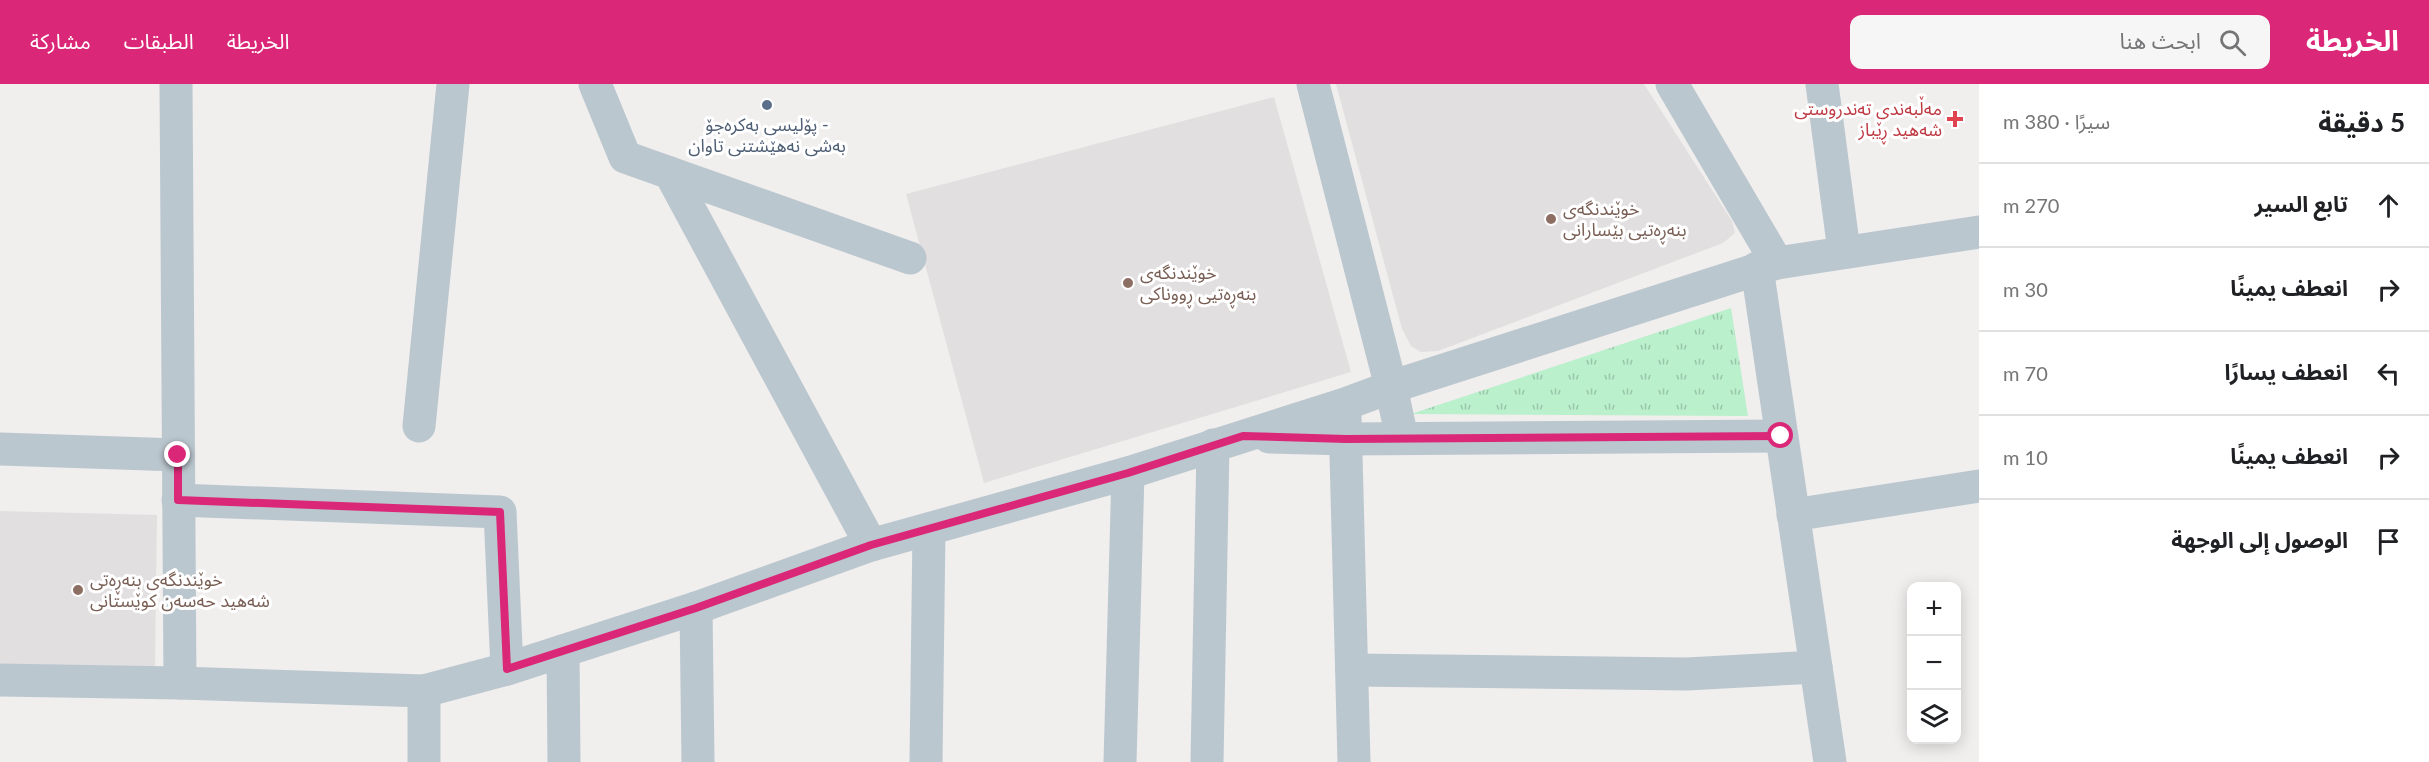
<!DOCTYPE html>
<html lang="ar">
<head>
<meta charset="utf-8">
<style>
  body { margin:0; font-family:Lato,"Noto Sans Arabic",sans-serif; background:#f6f6f6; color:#202124; direction:rtl }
  .controls { position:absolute; right:18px; bottom:18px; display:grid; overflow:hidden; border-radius:12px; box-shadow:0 3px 15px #0003 }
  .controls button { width:54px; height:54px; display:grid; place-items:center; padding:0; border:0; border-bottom:2px solid #e0e0e0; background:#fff; color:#202124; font:30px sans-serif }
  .stop { position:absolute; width:18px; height:18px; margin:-14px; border:4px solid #db2777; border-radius:50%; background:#fff }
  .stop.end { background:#db2777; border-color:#fff; box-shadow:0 2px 6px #0008 }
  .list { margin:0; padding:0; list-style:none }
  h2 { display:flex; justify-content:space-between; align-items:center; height:78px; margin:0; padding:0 24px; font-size:26px }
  h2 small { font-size:20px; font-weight:400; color:#757577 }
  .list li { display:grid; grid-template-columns:39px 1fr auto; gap:18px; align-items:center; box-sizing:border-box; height:84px; padding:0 24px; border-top:2px solid #e0e0e0 }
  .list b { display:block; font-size:22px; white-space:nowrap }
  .list em { font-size:20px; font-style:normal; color:#757577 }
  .icon { flex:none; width:33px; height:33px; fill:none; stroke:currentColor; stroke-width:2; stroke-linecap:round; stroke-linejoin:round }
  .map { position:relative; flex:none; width:1979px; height:678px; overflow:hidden; direction:ltr }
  header { display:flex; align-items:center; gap:36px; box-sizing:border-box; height:84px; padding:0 30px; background:#db2777; color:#fff }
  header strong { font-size:28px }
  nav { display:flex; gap:33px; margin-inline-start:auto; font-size:21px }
  .search { width:420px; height:54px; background:#f6f6f6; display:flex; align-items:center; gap:15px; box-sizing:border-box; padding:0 21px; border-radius:12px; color:#757577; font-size:22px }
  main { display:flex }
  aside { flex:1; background:#fff }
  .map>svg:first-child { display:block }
  .education { fill:#e2dfe0 }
  .park { fill:url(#park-tufts) }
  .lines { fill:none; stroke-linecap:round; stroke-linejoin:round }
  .minor { stroke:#bbc7ce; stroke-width:33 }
  .route { stroke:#db2777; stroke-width:8 }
  .service-dot { fill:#5c6f8a; stroke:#fff; stroke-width:2 }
  .health-dot { fill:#e0444e; stroke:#fff; stroke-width:2 }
  .education-dot { fill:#8d6e63; stroke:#fff; stroke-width:2 }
  .labels { text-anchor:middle; stroke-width:6; stroke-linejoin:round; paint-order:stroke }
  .health-label { font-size:18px; fill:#be3a42; stroke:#fff; text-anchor:end }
  .service-label { font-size:18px; fill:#4e5e75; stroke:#fff }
  .education-label { font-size:18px; fill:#785e54; stroke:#fff; text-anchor:start }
</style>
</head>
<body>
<header>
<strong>الخريطة</strong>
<div class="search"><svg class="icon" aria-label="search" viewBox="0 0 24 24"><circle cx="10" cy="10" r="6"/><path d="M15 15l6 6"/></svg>ابحث هنا</div>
<nav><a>الخريطة</a><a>الطبقات</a><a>مشاركة</a></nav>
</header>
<main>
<aside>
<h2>5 دقيقة<small>سيرًا · 380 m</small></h2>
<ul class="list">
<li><svg class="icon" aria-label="ahead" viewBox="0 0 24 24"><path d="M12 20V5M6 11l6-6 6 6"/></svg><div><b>تابع السير</b></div><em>270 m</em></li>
<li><svg class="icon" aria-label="right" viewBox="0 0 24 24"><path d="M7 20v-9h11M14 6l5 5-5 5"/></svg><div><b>انعطف يمينًا</b></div><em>30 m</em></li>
<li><svg class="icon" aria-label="left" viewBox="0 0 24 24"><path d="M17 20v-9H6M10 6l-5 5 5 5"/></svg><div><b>انعطف يسارًا</b></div><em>70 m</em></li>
<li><svg class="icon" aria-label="right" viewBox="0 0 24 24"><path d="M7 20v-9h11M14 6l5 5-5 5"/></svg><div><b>انعطف يمينًا</b></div><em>10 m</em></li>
<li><svg class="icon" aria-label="arrive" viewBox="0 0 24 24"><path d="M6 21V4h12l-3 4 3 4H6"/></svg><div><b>الوصول إلى الوجهة</b></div></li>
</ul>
</aside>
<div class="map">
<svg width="1979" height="678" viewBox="0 0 1979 678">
  <defs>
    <pattern id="park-tufts" width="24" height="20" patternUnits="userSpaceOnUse" patternTransform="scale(1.5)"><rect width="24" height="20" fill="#baf0cc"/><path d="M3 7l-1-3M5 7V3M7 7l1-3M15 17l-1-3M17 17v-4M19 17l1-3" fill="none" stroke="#99c5a9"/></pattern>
  </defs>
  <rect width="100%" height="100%" fill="#f1eeee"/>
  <!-- education -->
  <g class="education">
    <polygon points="1336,0 1644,0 1732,137 1735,149 1723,159 1438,267 1421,268 1411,262 1402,245"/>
    <polygon points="1274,13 1351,288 984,399 906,110"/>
    <polygon points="0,427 157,431 155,583 0,581"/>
  </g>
  <!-- park -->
  <polygon class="park" points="1731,224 1748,332 1411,330"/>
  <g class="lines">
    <!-- minor -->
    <g class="minor">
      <polyline points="176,0 180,599"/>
      <polyline points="595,0 625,73 670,89 871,461"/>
      <polyline points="1313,0 1391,303 1402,354"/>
      <polyline points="1672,0 1777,179"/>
      <polyline points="1822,0 1844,167"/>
      <polyline points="670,89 910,174"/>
      <polyline points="1757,184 1830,678"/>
      <polyline points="1345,332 1354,678"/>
      <polyline points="419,342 453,0"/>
      <polyline points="1269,353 1346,355 1781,352"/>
      <polyline points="0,365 178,371"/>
      <polyline points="178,416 500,428 507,585"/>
      <polyline points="1793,431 1979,402"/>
      <polyline points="696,524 698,678"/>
      <polyline points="563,567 564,678"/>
      <polyline points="1352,586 1687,590 1816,583"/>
      <polyline points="0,596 180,599 424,607 507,585 696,524 871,461 1128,389 1345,320 1391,303 1777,179 1979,148"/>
      <polyline points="424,678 424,607"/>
      <polyline points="926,678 929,445"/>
      <polyline points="1120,678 1128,389"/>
      <polyline points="1207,678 1213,361"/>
    </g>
  </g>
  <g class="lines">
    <!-- route -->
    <polyline class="route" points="178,371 178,416 500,428 507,585 696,524 871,461 1128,389 1243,352 1346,355 1781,352"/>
  </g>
  <!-- markers -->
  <circle class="service-dot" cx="767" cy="21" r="6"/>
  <path class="health-dot" d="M1952 26h6v6h6v6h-6v6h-6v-6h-6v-6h6z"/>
  <g class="education-dot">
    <circle cx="1551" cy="135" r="6"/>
    <circle cx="1128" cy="199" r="6"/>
    <circle cx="78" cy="506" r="6"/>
  </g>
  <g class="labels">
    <!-- health labels -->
    <g class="health-label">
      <text x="1942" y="31">مەڵبەندی تەندروستی<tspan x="1942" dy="21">شەھید ڕێباز</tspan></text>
    </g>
    <!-- service labels -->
    <g class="service-label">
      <text x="767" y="47">پۆلیسی بەکرەجۆ -<tspan x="767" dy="21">بەشی نەهێشتنی تاوان</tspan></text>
    </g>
    <!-- education labels -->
    <g class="education-label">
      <text x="1563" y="131">خوێندنگەی<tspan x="1563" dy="21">بنەڕەتیی بێسارانی</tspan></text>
      <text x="1140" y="195">خوێندنگەی<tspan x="1140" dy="21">بنەڕەتیی ڕووناکی</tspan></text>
      <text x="90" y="502">خوێندنگەی بنەڕەتی<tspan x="90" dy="21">شەهید حەسەن کوێستانی</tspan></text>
    </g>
  </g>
</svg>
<div class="controls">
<button>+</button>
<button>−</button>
<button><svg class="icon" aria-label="layers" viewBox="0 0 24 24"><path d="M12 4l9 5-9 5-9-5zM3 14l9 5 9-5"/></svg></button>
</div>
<div class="stop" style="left:1781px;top:352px"></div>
<div class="stop end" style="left:178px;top:371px"></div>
</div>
</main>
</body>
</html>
